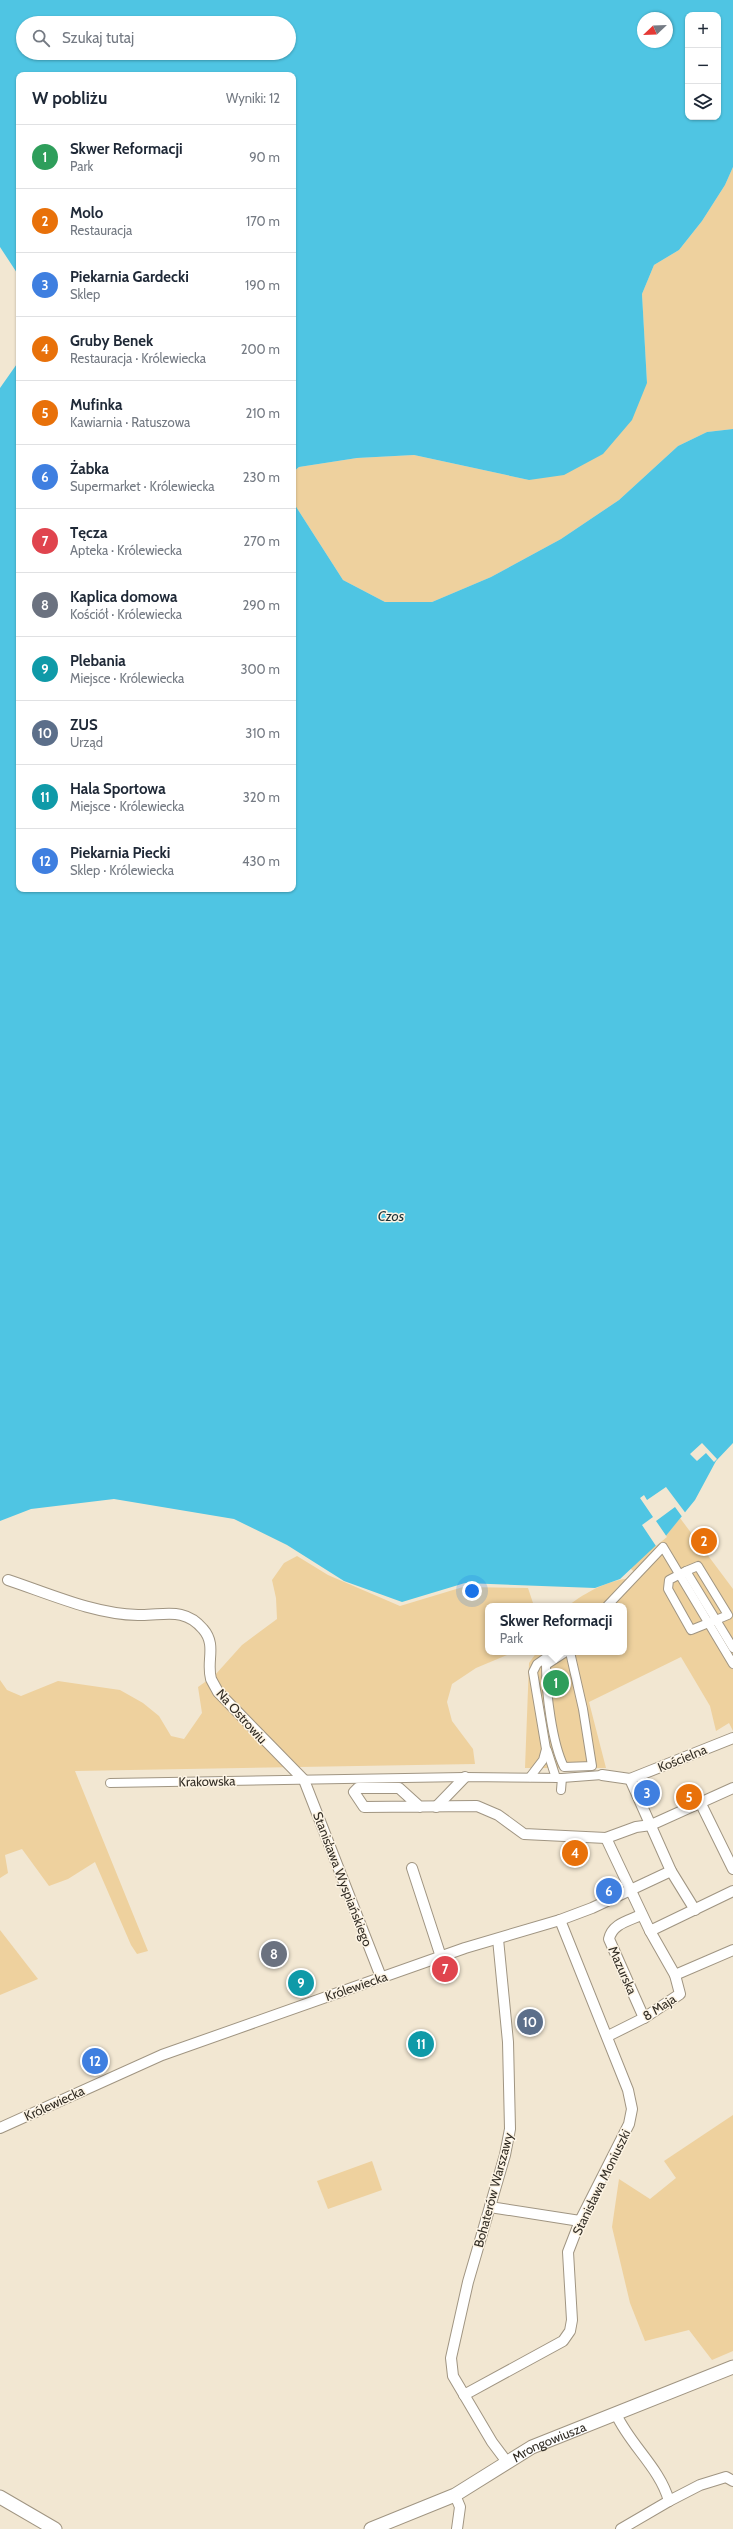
<!DOCTYPE html>
<html lang="pl">
<head>
<meta charset="utf-8">
<style>
  body { margin:0; font-family:Cabin,sans-serif; background:#f6f6f7; color:#1f2937 }
  .controls { position:absolute; right:12px; top:12px; display:grid; overflow:hidden; border-radius:8px; box-shadow:0 1px 3px #0004 }
  .controls button { width:36px; height:36px; display:grid; place-items:center; padding:0; border:0; border-bottom:1px solid #e0e1e3; background:#fff; color:#1f2937; font:20px sans-serif }
  .compass { position:absolute; left:637px; top:12px; width:36px; height:36px; border-radius:50%; background:#fff; box-shadow:0 1px 3px #0004; rotate:247deg }
  .you { position:absolute; left:472px; top:1591px; width:14px; height:14px; margin:-10px; border:3px solid #fff; border-radius:50%; background:#1a73e8; box-shadow:0 0 0 6px #1a73e833 }
  .badge { display:grid; place-items:center; width:26px; height:26px; border-radius:50%; background:#947b22; color:#fff; font-size:13px; font-weight:700 }
  .pin { position:absolute; translate:-50% -50%; border:2px solid #fff; box-shadow:0 1px 4px #0006 }
  .popup { position:absolute; left:485px; top:1603px; width:142px; height:52px; box-sizing:border-box; display:grid; place-content:center; border-radius:8px; background:#fff; filter:drop-shadow(0 1px 3px #0005); font-size:13px; white-space:nowrap; color:#747a83 }
  .popup b { font-size:15px; color:#1f2937 }
  .popup::after { content:''; position:absolute; left:50%; top:100%; margin-left:-8px; border:8px solid transparent; border-top-color:#fff }
  .list { margin:0; padding:0; list-style:none }
  h2 { display:flex; justify-content:space-between; align-items:center; height:52px; margin:0; padding:0 16px; font-size:17px }
  h2 small { font-size:13px; font-weight:400; color:#747a83 }
  .list li { display:grid; grid-template-columns:26px 1fr auto; gap:12px; align-items:center; box-sizing:border-box; height:64px; padding:0 16px; border-top:1px solid #e0e1e3 }
  .list b { display:block; font-size:15px; white-space:nowrap }
  .list p { margin:0; font-size:13px; white-space:nowrap; color:#747a83 }
  .list em { font-size:13px; font-style:normal; color:#747a83 }
  .icon { flex:none; width:22px; height:22px; fill:none; stroke:currentColor; stroke-width:2; stroke-linecap:round; stroke-linejoin:round }
  .map { position:relative; flex:none; width:733px; height:2529px; overflow:hidden }
  .search { position:absolute; background:#fff; box-shadow:0 1px 3px #0004; left:16px; top:16px; width:280px; height:44px; display:flex; align-items:center; gap:10px; box-sizing:border-box; padding:0 14px; border-radius:22px; color:#747a83; font-size:15px }
  .panel { position:absolute; background:#fff; box-shadow:0 1px 3px #0004; left:16px; top:72px; width:280px; height:820px; border-radius:8px }
  .map>svg:first-child { display:block }
  .green { fill:#eed19e }
  .water { fill:#4fc5e3; fill-rule:evenodd }
  .pier { fill:#f2e7d2 }
  .lines { fill:none; stroke-linecap:round; stroke-linejoin:round }
  .pedestrian-casing { stroke:#a09582; stroke-width:10 }
  .minor-casing { stroke:#a09582; stroke-width:12 }
  .tertiary-casing { stroke:#a09582; stroke-width:15 }
  .pedestrian { stroke:#fff; stroke-width:8 }
  .minor { stroke:#fff; stroke-width:10 }
  .tertiary { stroke:#fff; stroke-width:13 }
  .labels { text-anchor:middle; stroke-width:3; stroke-linejoin:round; paint-order:stroke }
  .street-label { font-size:13px; fill:#332e26; stroke:#fdf4e4 }
  .water-label { font-size:14px; font-style:italic; fill:#1c3137; stroke:#fdf4e4 }
</style>
</head>
<body>
<div class="map">
<svg width="733" height="2529" viewBox="0 0 733 2529">
  <rect width="100%" height="100%" fill="#f2e7d2"/>
  <!-- green -->
  <g class="green">
    <polygon points="733,167 733,429 707,432 678,446 619,500 561,539 491,577 432,602 385,602 343,580 293,502 293,472 299,467 357,458 414,455 529,480 647,383 642,294 654,265 679,250 702,221 725,185"/>
    <path d="M680,1518l53,71v142l-4,-8 -13,8 -6,-25 -29,-49 -92,45 17,66h-81l4,-105 8,-11h87v-46h-56c19,-15 48,-30 73,-28l-11,-10 35,-31z"/>
    <polygon points="297,1556 328,1575 400,1606 463,1587 528,1588 534,1606 488,1606 488,1652 514,1652 476,1668 452,1684 447,1702 452,1721 473,1749 475,1764 75,1771 148,1951 137,1954 131,1945 95,1862 68,1879 49,1886 22,1849 5,1855 8,1873 0,1878 0,1680 7,1690 21,1696 58,1681 120,1690 143,1703 159,1716 171,1736 184,1739 202,1713 198,1687 215,1675 242,1645 277,1619 276,1598 272,1580 284,1563"/>
    <polygon points="0,1930 38,1979 0,1995"/>
    <polygon points="733,2115 733,2351 712,2360 689,2330 645,2341 630,2303 612,2227 619,2179 650,2199 676,2178 664,2161"/>
    <polygon points="372,2161 382,2190 328,2209 317,2181"/>
  </g>
  <!-- water -->
  <g class="water">
    <path d="M0,0h733v167l-8,18 -23,36 -23,29 -25,15 -12,29 5,89 -15,37 -29,34 -39,21 -35,5 -115,-25 -57,3 -58,9 -6,5v-397h-274v201l-19,-29zM688,15h30v102h-30zM643,18h24v24h-24zM23,23h266v30h-266z"/>
    <polygon points="19,361 19,889 293,889 293,502 343,580 385,602 432,602 491,577 561,539 619,500 678,446 707,432 733,429 733,1443 716,1461 695,1500 665,1537 620,1579 595,1588 465,1583 402,1602 344,1581 287,1545 234,1519 114,1499 31,1509 0,1521 0,388"/>
  </g>
  <!-- pier -->
  <g class="pier">
    <polygon points="702,1443 717,1459 714,1462 706,1453 697,1461 690,1454"/>
    <polygon points="666,1487 687,1515 683,1518 675,1507 656,1521 667,1537 656,1546 642,1525 653,1517 640,1498 644,1495 647,1500"/>
  </g>
  <g class="lines">
    <!-- pedestrian casing -->
    <g class="pedestrian-casing">
      <g id="pedestrian">
        <polygon points="686,1571 716,1620 691,1630 668,1589 669,1580"/>
        <polyline points="686,1571 698,1566 728,1615 716,1620 733,1648"/>
        <polyline points="607,1606 663,1547 733,1664"/>
        <path d="M566,1652l-20,13c0,27 6,78 18,102l28,-1 -9,-57 -13,-57"/>
        <polyline points="547,1750 556,1778"/>
        <polyline points="530,1777 543,1760 546,1749 533,1672 537,1664 554,1652"/>
        <polyline points="110,1783 465,1777 562,1778 602,1775"/>
        <polyline points="561,1790 562,1778"/>
      </g>
    </g>
    <!-- minor casing -->
    <g class="minor-casing">
      <g id="minor">
        <path d="M8,1580c42,14 86,34 130,35 25,1 46,-9 65,14 14,16 3,32 8,50 2,4 5,9 7,13l86,88 77,197"/>
        <polyline points="602,1775 630,1779"/>
        <polyline points="630,1779 671,1871 695,1910"/>
        <polyline points="630,1779 733,1738"/>
        <polyline points="700,1802 733,1869"/>
        <polyline points="420,1807 399,1788 358,1788 354,1792 364,1807 477,1806 498,1815 524,1834 606,1838 636,1827 651,1825 733,1788"/>
        <polyline points="436,1807 465,1777"/>
        <polyline points="606,1838 650,1931 733,1891"/>
        <polyline points="412,1868 441,1957"/>
        <path d="M641,1915c-13,6 -29,9 -32,24l35,79"/>
        <polyline points="498,1939 508,2042 510,2129 505,2155 468,2282 451,2358 453,2376 492,2442 507,2462"/>
        <polyline points="675,1975 733,1950"/>
        <polyline points="608,2036 644,2018 680,1994 675,1975 650,1931"/>
        <polyline points="0,2128 162,2055 465,1948 560,1920 592,1908 671,1871"/>
        <polyline points="490,2207 580,2221"/>
        <polyline points="464,2395 563,2341 570,2331 572,2320 568,2252 580,2221 629,2124 632,2109 628,2090 560,1920"/>
        <path d="M616,2414c14,31 44,54 53,87l-48,28"/>
        <polyline points="455,2495 460,2507 457,2529"/>
        <polyline points="669,2501 700,2485 726,2477 733,2481"/>
      </g>
    </g>
    <!-- tertiary casing -->
    <g class="tertiary-casing">
      <g id="tertiary">
        <polyline points="0,2497 55,2529"/>
        <path id="s1" d="M371,2529l84,-34 77,-48 201,-80"/>
      </g>
    </g>
    <!-- pedestrian -->
    <use href="#pedestrian" class="pedestrian"/>
    <!-- minor -->
    <use href="#minor" class="minor"/>
    <!-- tertiary -->
    <use href="#tertiary" class="tertiary"/>
  </g>
  <g class="labels">
    <!-- street labels -->
    <g class="street-label">
      <text transform="translate(242 1716) rotate(48)" y="5">Na Ostrowiu</text>
      <text transform="translate(682 1758) rotate(-22)" y="5">Kościelna</text>
      <text transform="translate(207 1781) rotate(-1)" y="5">Krakowska</text>
      <text transform="translate(343 1879) rotate(69)" y="5">Stanisława Wyspiańskiego</text>
      <text transform="translate(623 1970) rotate(66)" y="5">Mazurska</text>
      <text transform="translate(356 1986) rotate(-19)" y="5">Królewiecka</text>
      <text transform="translate(659 2007) rotate(-33)" y="5">8 Maja</text>
      <text transform="translate(54 2103) rotate(-25)" y="5">Królewiecka</text>
      <text transform="translate(601 2182) rotate(-64)" y="5">Stanisława Moniuszki</text>
      <text transform="translate(493 2190) rotate(-75)" y="5">Bohaterów Warszawy</text>
      <text dy="5" stroke="none"><textPath href="#s1" startOffset="199">Mrongowiusza</textPath></text>
    </g>
    <!-- water labels -->
    <g class="water-label">
      <text x="391" y="1221">Czos</text>
    </g>
  </g>
</svg>
<div class="controls">
<button>+</button>
<button>−</button>
<button><svg class="icon" aria-label="layers" viewBox="0 0 24 24"><path d="M12 4l9 5-9 5-9-5zM3 14l9 5 9-5"/></svg></button>
</div>
<svg class="compass" viewBox="-18 -18 36 36"><path d="M0-13l5 13h-10z" fill="#e53935"/><path d="M0 13l5-13h-10z" fill="#747a83"/></svg>
<div class="you"></div>
<div class="pin badge" style="left:556px;top:1683px;background:#2e9e5b">1</div>
<div class="popup"><b>Skwer Reformacji</b>Park</div>
<div class="pin badge" style="left:704px;top:1541px;background:#e8710a">2</div>
<div class="pin badge" style="left:647px;top:1793px;background:#3f7fe0">3</div>
<div class="pin badge" style="left:575px;top:1853px;background:#e8710a">4</div>
<div class="pin badge" style="left:689px;top:1797px;background:#e8710a">5</div>
<div class="pin badge" style="left:609px;top:1891px;background:#3f7fe0">6</div>
<div class="pin badge" style="left:445px;top:1969px;background:#e0444e">7</div>
<div class="pin badge" style="left:274px;top:1954px;background:#6b7280">8</div>
<div class="pin badge" style="left:301px;top:1983px;background:#0f9aa8">9</div>
<div class="pin badge" style="left:530px;top:2022px;background:#5c6f8a">10</div>
<div class="pin badge" style="left:421px;top:2044px;background:#0f9aa8">11</div>
<div class="pin badge" style="left:95px;top:2061px;background:#3f7fe0">12</div>
<div class="search"><svg class="icon" aria-label="search" viewBox="0 0 24 24"><circle cx="10" cy="10" r="6"/><path d="M15 15l6 6"/></svg>Szukaj tutaj</div>
<section class="panel">
<h2>W pobliżu<small>Wyniki: 12</small></h2>
<ul class="list">
<li><span class="badge" style="background:#2e9e5b">1</span><div><b>Skwer Reformacji</b><p>Park</p></div><em>90 m</em></li>
<li><span class="badge" style="background:#e8710a">2</span><div><b>Molo</b><p>Restauracja</p></div><em>170 m</em></li>
<li><span class="badge" style="background:#3f7fe0">3</span><div><b>Piekarnia Gardecki</b><p>Sklep</p></div><em>190 m</em></li>
<li><span class="badge" style="background:#e8710a">4</span><div><b>Gruby Benek</b><p>Restauracja · Królewiecka</p></div><em>200 m</em></li>
<li><span class="badge" style="background:#e8710a">5</span><div><b>Mufinka</b><p>Kawiarnia · Ratuszowa</p></div><em>210 m</em></li>
<li><span class="badge" style="background:#3f7fe0">6</span><div><b>Żabka</b><p>Supermarket · Królewiecka</p></div><em>230 m</em></li>
<li><span class="badge" style="background:#e0444e">7</span><div><b>Tęcza</b><p>Apteka · Królewiecka</p></div><em>270 m</em></li>
<li><span class="badge" style="background:#6b7280">8</span><div><b>Kaplica domowa</b><p>Kościół · Królewiecka</p></div><em>290 m</em></li>
<li><span class="badge" style="background:#0f9aa8">9</span><div><b>Plebania</b><p>Miejsce · Królewiecka</p></div><em>300 m</em></li>
<li><span class="badge" style="background:#5c6f8a">10</span><div><b>ZUS</b><p>Urząd</p></div><em>310 m</em></li>
<li><span class="badge" style="background:#0f9aa8">11</span><div><b>Hala Sportowa</b><p>Miejsce · Królewiecka</p></div><em>320 m</em></li>
<li><span class="badge" style="background:#3f7fe0">12</span><div><b>Piekarnia Piecki</b><p>Sklep · Królewiecka</p></div><em>430 m</em></li>
</ul>
</section>
</div>
</body>
</html>
